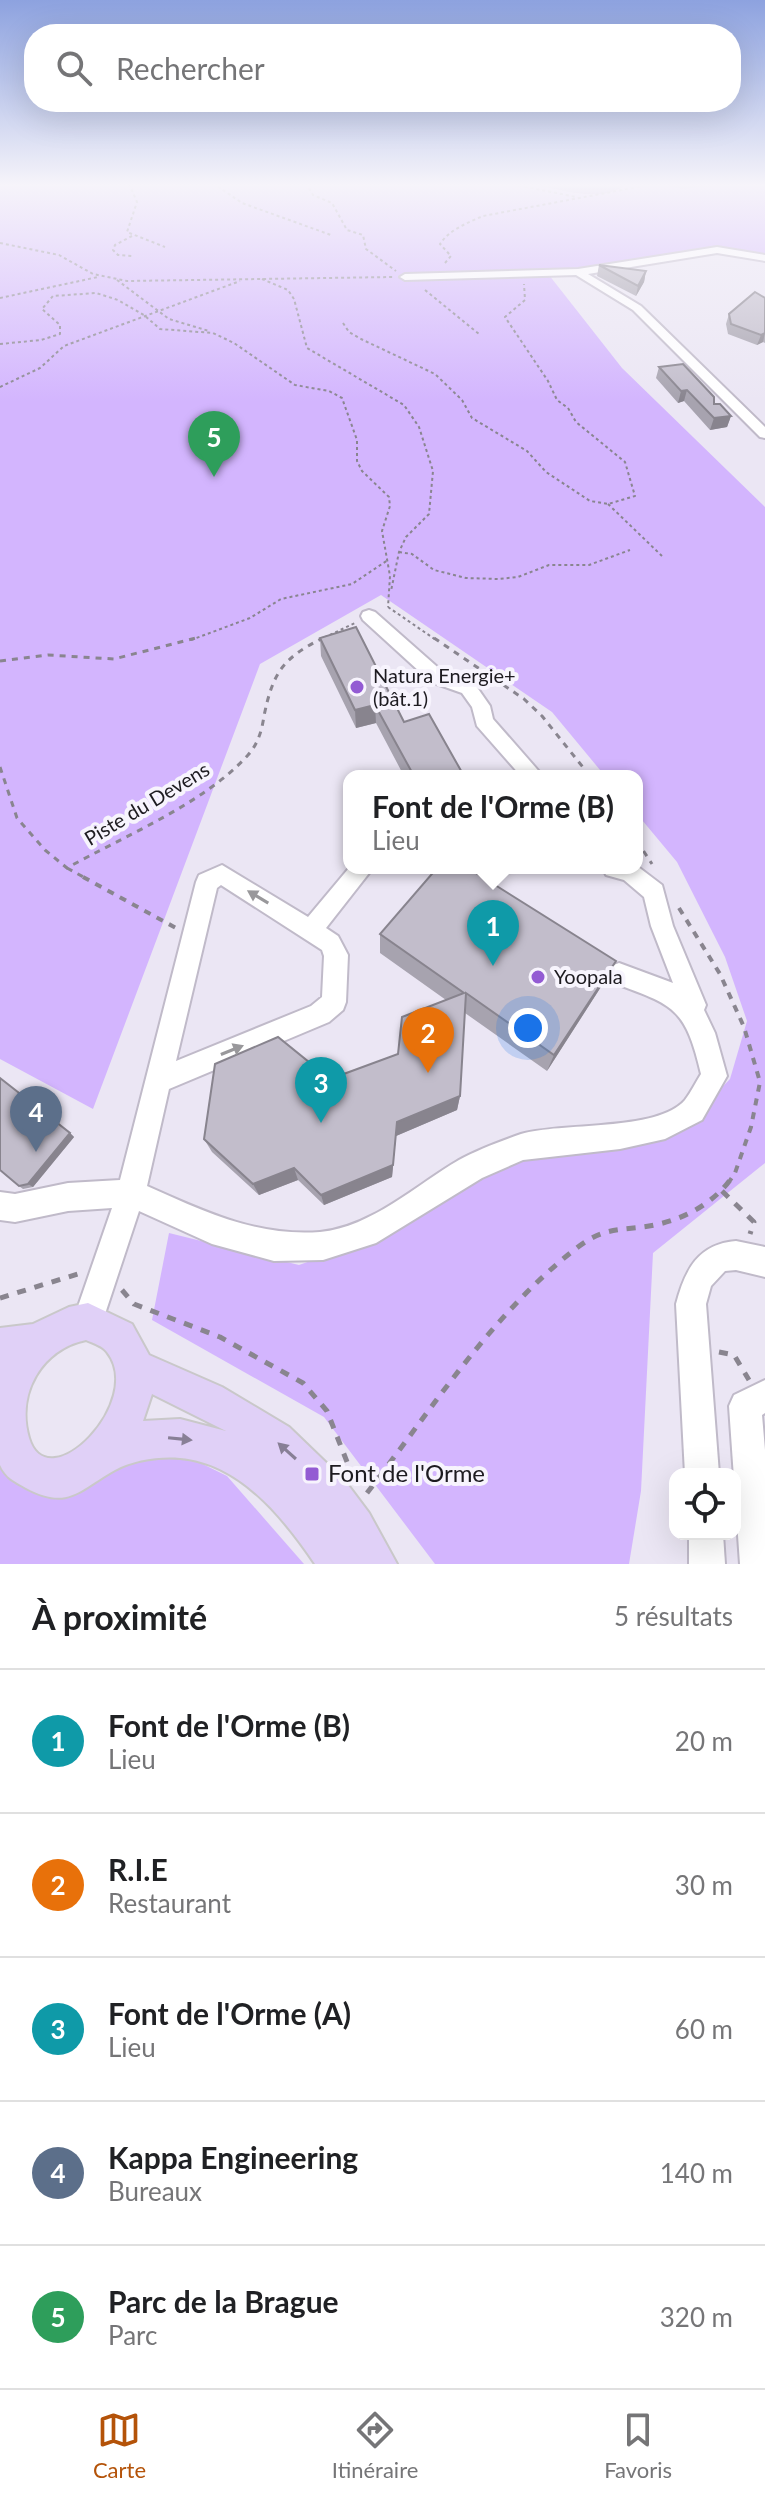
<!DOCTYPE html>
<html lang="fr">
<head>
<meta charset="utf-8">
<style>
  body { margin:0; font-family:Lato,sans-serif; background:#f6f6f6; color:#202124 }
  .controls { position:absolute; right:24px; bottom:24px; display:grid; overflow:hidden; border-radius:16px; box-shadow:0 8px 32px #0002 }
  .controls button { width:72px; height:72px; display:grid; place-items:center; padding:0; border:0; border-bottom:2px solid #e0e0e0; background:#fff; color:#202124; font:40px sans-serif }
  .you { position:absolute; left:528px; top:1028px; width:28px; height:28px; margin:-20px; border:6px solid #fff; border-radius:50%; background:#1a73e8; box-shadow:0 0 0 12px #1a73e833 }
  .badge { display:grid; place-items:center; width:52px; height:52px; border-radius:50%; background:#b45309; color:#fff; font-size:26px; font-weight:700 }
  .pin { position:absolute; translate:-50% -66px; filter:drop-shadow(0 2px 4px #0008) }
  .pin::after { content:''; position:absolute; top:42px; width:28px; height:24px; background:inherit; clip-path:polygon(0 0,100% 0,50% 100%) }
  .popup { position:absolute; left:343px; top:770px; width:300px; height:104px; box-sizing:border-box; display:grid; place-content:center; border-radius:16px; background:#fff; filter:drop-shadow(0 2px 6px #0005); font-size:26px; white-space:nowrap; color:#757577 }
  .popup b { font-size:30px; color:#202124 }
  .popup::after { content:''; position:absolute; left:50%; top:100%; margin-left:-16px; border:16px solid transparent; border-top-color:#fff }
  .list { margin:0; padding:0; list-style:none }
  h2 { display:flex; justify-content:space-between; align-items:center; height:104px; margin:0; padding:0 32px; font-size:34px }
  h2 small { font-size:26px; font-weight:400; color:#757577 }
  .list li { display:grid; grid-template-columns:52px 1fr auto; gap:24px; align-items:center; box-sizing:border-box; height:144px; padding:0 32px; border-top:2px solid #e0e0e0 }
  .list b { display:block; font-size:30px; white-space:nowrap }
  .list p { margin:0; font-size:26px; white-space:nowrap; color:#757577 }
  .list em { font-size:26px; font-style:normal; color:#757577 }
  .icon { flex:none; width:44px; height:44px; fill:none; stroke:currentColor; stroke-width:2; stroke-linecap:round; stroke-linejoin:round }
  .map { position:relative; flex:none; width:765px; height:1564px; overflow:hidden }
  .search { position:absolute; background:#fff; box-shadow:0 8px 32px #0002; left:24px; right:24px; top:24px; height:88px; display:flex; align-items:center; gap:20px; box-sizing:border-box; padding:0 28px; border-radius:32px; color:#757577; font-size:30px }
  .sheet { height:824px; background:#fff }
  nav { display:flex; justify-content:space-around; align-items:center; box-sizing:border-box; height:112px; border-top:2px solid #e0e0e0; background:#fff; font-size:22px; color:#757577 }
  nav a { display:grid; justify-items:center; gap:4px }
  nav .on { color:#b45309 }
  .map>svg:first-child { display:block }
  .green { fill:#d3b5fe }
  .water { fill:#a686d1 }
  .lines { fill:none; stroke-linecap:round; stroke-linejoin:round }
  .stream { stroke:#a686d1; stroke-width:3 }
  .minor-casing { stroke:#c0bac9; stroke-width:4 }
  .major-casing { stroke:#c9c8c9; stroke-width:4 }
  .path-far3 { stroke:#89858f; stroke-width:2; stroke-dasharray:3 3; stroke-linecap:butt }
  .path-far2 { stroke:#89858f; stroke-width:3; stroke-dasharray:6 6; stroke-linecap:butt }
  .path-far1 { stroke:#89858f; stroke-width:4; stroke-dasharray:7 7; stroke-linecap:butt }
  .path { stroke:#89858f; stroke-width:5; stroke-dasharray:9 9; stroke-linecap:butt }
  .minor { fill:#fff; fill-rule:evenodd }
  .major { fill:#e0d0f7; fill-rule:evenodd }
  .wall { fill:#a7a3af }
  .shaded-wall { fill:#88848e }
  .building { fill:#c2bdcb; stroke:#88848e; stroke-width:2 }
  .oneway { fill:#99989b }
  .oneway2 { fill:#887f96 }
  .poi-dot { fill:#935bd3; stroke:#f7f4fd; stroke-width:3 }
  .labels { text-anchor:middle; stroke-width:8; stroke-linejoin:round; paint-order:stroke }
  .poi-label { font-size:20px; fill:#1d1b20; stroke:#f7f4fd; text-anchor:start }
  .street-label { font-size:20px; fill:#1d1b20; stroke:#f7f4fd }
  .near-poi-label { font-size:24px; fill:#1d1b20; stroke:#f7f4fd; text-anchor:start }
</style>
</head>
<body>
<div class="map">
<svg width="765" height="1564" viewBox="0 0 765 1564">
  <rect width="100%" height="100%" fill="#ebe6f4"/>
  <!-- green -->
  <g class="green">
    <path d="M0,183h528c29,6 71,21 98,3l-2,-3 54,4 87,-4v71l-46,-8 -170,29 73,93 143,139v656l-112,90 -12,238 -12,73h-194l-111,-147 -172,-97 17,-87 130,32 82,-29 120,-72 181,-36 48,-49 17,-58 -22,-64 -48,-95 -40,-48v-38h-32l-53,-64 -171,-117 -121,69 -167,445 -93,-50z"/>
    <polygon points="166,1446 227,1476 304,1564 0,1564 0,1464 8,1476 34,1493 64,1493"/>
  </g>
  <!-- water -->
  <path class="water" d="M528,183h96l2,2c-26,19 -69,4 -98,-2z"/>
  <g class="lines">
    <!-- stream -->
    <polyline class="stream" points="655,183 683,187 735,183"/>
    <!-- minor casing -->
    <g class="minor-casing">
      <g id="minor">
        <polygon points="717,247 765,255 765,261 717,253 588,274 641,306 765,427 765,438 760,437 633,310 576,275 405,280 400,277 405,274 578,269"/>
        <polygon points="369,610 375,612 443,672 474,683 490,706 493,719 543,776 521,776 477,726 472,707 462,693 431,682 363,620 361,616 363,612"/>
        <path d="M222,865l86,52 41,-49h24l-47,60 12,8 10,19 -2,47 -3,8 -14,12 -160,67 -22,97c56,25 110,51 173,46 52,-5 96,-47 139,-72 18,-10 42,-19 62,-26 39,-12 136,-2 164,-34 6,-8 11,-18 16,-26 -16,-69 -29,-69 -90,-92l-4,-8 4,-8 8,-3 54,20 -22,-57 -7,-29 -20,-17 -18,-5 -3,-7 34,-2 25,19 11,41 33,79 -2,5 11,23 12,43 -25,44 -37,19 -45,10 -97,11 -41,18 -106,65 -53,17 -49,1 -62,-17 -73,-33 -40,121 -11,4 -11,-4 -4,-11 39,-113 -44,3 -53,11 -15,-2v-28l15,2 53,-11 52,-3 76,-298 3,-7zM221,885l101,65 2,6 -2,41 -11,9 -135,55 41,-173z"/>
        <path d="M736,1241l29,6v30l-29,-7 -11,1 -14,15 -5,18 13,170h-34l-9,-170c9,-34 22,-60 60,-63z"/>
        <polygon points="765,1380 765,1413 762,1415 765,1450 765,1564 740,1564 729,1406 734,1395"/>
        <polygon points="689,1534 723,1534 725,1564 689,1564"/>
      </g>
    </g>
    <!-- major casing -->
    <g class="major-casing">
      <path id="major" d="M88,1303l44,21 17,31 73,32 67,40 56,54 24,32 28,51h-82c-31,-46 -75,-101 -135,-106 -20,-2 -47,2 -65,12 -35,19 -46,41 -89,18 -12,-7 -20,-10 -26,-23v-137l33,-4 36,-17zM86,1340c7,3 17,6 21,12 39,49 -59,149 -78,86 -13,-45 13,-89 57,-98zM152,1394l74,37 -46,-12 -37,2z"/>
    </g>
    <!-- path-far3 -->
    <g class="path-far3">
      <polyline points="122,183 130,186 137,202 127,232 165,247"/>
      <polyline points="213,183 242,203 331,235"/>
      <polyline points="306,183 313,195 332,203 347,230 363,235 366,249 396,271"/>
      <polyline points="507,183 576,197"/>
      <polyline points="132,236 115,245 113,250 118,255 132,256"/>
      <polyline points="0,243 59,255 93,274 127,281 393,277"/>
      <path d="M445,263l6,-7 -11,-12c9,-14 27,-21 43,-28l160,-30"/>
      <polyline points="262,279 288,290 294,299 307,348 404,405 419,427 433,471 429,514 406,537 399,552 391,591"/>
      <polyline points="117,280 169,319 209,331"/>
      <polyline points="425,290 479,334"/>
      <polyline points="0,298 98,277"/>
      <polyline points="343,323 349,332 361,339 435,374 462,400 472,418 527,451 546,472 590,501 608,504 635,496 625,462 576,422 568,408 557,400 548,381 505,317 525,300 524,284"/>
      <polyline points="0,344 41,340 60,334 60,325 42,309 53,296 96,293 118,300 144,315 160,329 213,333 234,343 295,385 329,391 342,398 357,440 357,461 362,471 389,497 390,506 382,531 390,576 388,607"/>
      <polyline points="0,387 40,368 64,346 240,281"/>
      <polyline points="608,504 662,556"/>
      <polyline points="399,552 412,554 434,570 466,578 498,579 518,577 549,565 589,565 630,550"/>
      <polyline points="388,607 436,640"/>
      <polyline points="191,640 250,618 281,599 352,584 388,560"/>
      <polyline points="319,640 355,623"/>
    </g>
    <!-- path-far2 -->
    <g class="path-far2">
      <polyline points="434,638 524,699 542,716 590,776"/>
      <polyline points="0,661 48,655 114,659 196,638"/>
      <path d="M0,767l17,51 28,32 22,18c57,-32 137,-64 181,-113 10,-11 14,-25 16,-39 9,-44 19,-58 59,-78"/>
      <polyline points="637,841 652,864"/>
      <polyline points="67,868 87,879"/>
    </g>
    <!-- path-far1 -->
    <g class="path-far1">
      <polyline points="83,877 176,928"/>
      <polyline points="679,908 720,974 744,1027 760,1082 751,1127 735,1173 729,1182"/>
    </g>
    <!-- path -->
    <g class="path">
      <polyline points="722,1191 754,1222 750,1234"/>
      <polyline points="122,1290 134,1304 220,1337 303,1383 327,1411 351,1472"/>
      <polyline points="0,1298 81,1273"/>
      <polyline points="719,1352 734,1355 749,1380"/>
      <path d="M367,1493c64,-83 127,-182 211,-246 30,-23 48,-15 81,-23 27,-6 55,-22 71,-44"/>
    </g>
    <!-- minor -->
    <use href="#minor" class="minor"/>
    <!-- major -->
    <use href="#major" class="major"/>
  </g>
  <!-- wall -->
  <g class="wall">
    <polygon points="599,265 646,271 644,282 636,296 597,276"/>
    <polygon points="765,298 765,343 763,342 757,345 728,334 726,324 729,314"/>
    <polygon points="659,367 731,416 727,427 710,430 684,401 678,403 656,378"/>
    <polygon points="320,638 404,722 464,776 404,776 376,723 356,728 321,656"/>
    <polygon points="380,934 616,961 606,979 547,1071 465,1013 460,1096 457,1110 396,1136 392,1177 324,1205 298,1180 259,1195 212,1152 204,1139 330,1079 398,1054 446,1000 380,953"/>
    <polygon points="70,1133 74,1137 33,1187 23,1189 19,1186"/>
  </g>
  <!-- shaded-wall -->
  <g class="shaded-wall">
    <polygon points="646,271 644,282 636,296 638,286"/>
    <polygon points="765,333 763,342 757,345 761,335"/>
    <polygon points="687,390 684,401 678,403 681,391"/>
    <polygon points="731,416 727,427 710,430 714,418"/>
    <polygon points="375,705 376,723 356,728 355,710"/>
    <polygon points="616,961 606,979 547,1071 554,1055"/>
    <polygon points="460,1096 457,1110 396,1136 392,1177 324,1205 321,1195 397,1122"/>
    <polygon points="70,1133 74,1137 33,1187 28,1184"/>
    <polygon points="294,1168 298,1180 259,1195 253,1184"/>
  </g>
  <!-- building -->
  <g class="building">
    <polygon points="599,265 646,271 638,286"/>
    <polygon points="755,292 765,298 765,333 761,335 731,324 729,314"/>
    <polygon points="683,364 714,397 714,404 720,404 731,416 714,418 687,390 681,391 659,367"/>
    <polygon points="356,627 404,722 429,714 464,776 414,776 375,705 355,710 320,638"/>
    <polygon points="437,868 468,868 616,961 554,1055 466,993 460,1096 397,1122 393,1165 321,1195 294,1168 253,1184 204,1139 215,1064 278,1037 330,1079 398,1054 402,1017 464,993 380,934"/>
    <polygon points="0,1078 70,1133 28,1184 19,1186 0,1170"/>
  </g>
  <!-- one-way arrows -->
  <defs><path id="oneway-solid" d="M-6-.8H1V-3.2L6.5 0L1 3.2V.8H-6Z" transform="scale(2)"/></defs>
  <g class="oneway">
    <use href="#oneway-solid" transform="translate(258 897) rotate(-149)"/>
    <use href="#oneway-solid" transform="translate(232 1050) rotate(-22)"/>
  </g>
  <g class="oneway2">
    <use href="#oneway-solid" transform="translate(180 1439) rotate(6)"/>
    <use href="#oneway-solid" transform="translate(287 1451) rotate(-138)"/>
  </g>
  <!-- sky -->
  <linearGradient id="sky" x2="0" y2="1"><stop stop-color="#8da2df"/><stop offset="0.46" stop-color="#f6f4fa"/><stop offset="1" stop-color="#f6f4fa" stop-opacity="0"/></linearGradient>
  <rect width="765" height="402" fill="url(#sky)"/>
  <!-- markers -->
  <g class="poi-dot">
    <circle cx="357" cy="687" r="8"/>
    <circle cx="538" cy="977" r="8"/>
    <rect x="304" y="1466" width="16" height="16" rx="4"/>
  </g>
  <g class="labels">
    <!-- poi labels -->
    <g class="poi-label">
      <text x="373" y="683">Natura Energie+<tspan x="373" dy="23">(bât.1)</tspan></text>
      <text x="554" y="984">Yoopala</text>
    </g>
    <!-- street labels -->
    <g class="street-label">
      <text transform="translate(147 804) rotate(-31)" y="7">Piste du Devens</text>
    </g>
    <!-- near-poi labels -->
    <g class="near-poi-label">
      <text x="328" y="1482">Font de l'Orme</text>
    </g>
  </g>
</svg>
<div class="controls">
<button><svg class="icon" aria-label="locate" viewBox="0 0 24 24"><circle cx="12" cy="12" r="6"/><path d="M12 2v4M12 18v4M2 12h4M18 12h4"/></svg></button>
</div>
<div class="you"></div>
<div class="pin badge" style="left:493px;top:966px;background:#0f9aa8">1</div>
<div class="popup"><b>Font de l'Orme (B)</b>Lieu</div>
<div class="pin badge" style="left:428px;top:1073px;background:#e8710a">2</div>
<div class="pin badge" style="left:321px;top:1123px;background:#0f9aa8">3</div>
<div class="pin badge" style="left:36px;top:1152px;background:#5c6f8a">4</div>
<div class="pin badge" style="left:214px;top:477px;background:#2e9e5b">5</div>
<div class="search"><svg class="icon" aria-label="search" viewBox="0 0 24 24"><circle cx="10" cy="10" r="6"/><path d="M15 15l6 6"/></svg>Rechercher</div>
</div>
<section class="sheet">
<h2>À proximité<small>5 résultats</small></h2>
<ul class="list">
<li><span class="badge" style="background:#0f9aa8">1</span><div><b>Font de l'Orme (B)</b><p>Lieu</p></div><em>20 m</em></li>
<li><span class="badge" style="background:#e8710a">2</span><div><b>R.I.E</b><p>Restaurant</p></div><em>30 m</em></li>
<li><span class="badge" style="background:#0f9aa8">3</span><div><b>Font de l'Orme (A)</b><p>Lieu</p></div><em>60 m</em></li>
<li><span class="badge" style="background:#5c6f8a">4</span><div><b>Kappa Engineering</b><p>Bureaux</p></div><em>140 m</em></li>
<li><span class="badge" style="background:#2e9e5b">5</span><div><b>Parc de la Brague</b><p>Parc</p></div><em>320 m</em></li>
</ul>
</section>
<nav>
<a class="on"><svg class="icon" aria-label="map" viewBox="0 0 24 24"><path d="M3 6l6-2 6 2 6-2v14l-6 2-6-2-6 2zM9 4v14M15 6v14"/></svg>Carte</a>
<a><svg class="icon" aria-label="directions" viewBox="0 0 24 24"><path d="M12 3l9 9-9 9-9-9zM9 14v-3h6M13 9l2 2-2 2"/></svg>Itinéraire</a>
<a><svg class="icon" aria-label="saved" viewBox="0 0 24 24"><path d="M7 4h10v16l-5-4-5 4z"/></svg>Favoris</a>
</nav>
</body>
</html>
